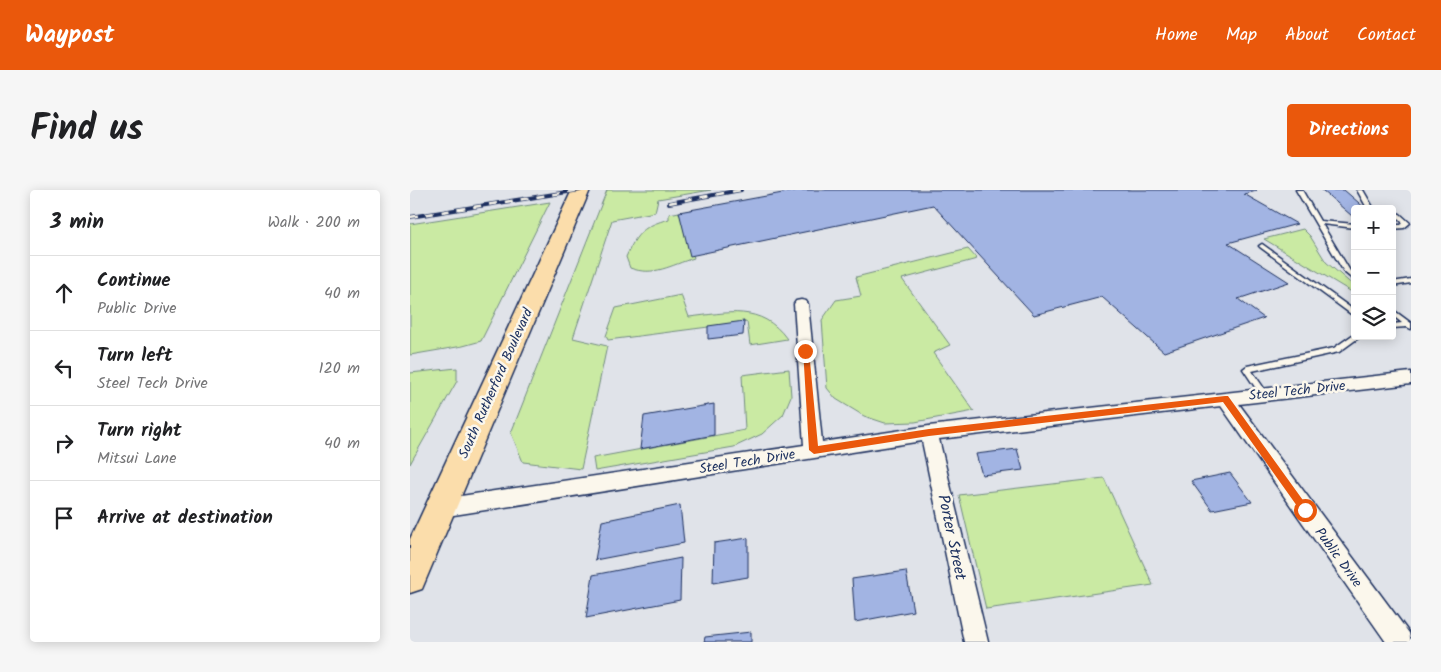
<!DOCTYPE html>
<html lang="en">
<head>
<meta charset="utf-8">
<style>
  body { margin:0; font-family:Kalam,sans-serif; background:#f6f6f6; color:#202124 }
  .controls { position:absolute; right:15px; top:15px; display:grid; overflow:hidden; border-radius:5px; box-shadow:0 2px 12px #0003 }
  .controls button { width:45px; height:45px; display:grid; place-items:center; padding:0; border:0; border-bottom:1px solid #e0e0e0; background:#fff; color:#202124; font:25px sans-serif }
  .stop { position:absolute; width:15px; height:15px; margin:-11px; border:4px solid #ea580c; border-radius:50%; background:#fff }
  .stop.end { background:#ea580c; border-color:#fff; box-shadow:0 1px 5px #0008 }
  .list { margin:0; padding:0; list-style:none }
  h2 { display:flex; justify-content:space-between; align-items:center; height:65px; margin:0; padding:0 20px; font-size:21px }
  h2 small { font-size:16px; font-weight:400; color:#757577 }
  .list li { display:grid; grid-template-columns:32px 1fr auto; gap:15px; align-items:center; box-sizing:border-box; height:75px; padding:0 20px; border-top:1px solid #e0e0e0 }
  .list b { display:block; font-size:19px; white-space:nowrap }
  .list p { margin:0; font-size:16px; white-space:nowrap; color:#757577 }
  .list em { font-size:16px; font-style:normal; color:#757577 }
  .icon { flex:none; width:28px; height:28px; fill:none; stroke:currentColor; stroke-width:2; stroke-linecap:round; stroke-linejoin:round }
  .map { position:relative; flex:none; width:1001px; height:452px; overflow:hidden; border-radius:5px }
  header { display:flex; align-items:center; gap:30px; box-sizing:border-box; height:70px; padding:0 25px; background:#ea580c; color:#fff }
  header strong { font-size:24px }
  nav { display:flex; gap:28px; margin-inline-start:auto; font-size:18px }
  .intro { display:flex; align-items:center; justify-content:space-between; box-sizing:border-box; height:120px; padding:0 30px }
  h1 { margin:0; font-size:35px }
  .button { padding:12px 22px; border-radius:5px; background:#ea580c; color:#fff; font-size:18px; font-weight:700 }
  main { display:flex; gap:30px; padding:0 30px }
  aside { flex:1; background:#fff; border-radius:5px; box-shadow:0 2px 12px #0003 }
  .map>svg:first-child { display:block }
  .green { fill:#caeaa3; stroke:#728c80 }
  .building { fill:#a2b4e3; stroke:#1b2f5e }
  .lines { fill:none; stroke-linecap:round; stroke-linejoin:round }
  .lane-casing { stroke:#1b2f5e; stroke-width:3 }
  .street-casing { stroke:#1b2f5e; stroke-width:3 }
  .highway-casing { stroke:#1b2f5e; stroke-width:3 }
  .lane { fill:#fbf7ec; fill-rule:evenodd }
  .street { fill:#fbf7ec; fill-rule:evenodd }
  .highway { fill:#fbddab; fill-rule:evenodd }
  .rail-casing { stroke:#1b2f5e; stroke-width:4 }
  .rail { stroke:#fbf7ec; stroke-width:2.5; stroke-dasharray:8; stroke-linecap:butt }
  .route { fill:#ea580c }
  .labels { text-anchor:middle; stroke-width:5; stroke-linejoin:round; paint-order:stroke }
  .street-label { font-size:14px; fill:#1b2f5e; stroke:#fbf7ec }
  .near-street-label { font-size:16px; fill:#1b2f5e; stroke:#fbf7ec }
</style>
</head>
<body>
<header>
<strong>Waypost</strong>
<nav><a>Home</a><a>Map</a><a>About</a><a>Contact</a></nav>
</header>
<div class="intro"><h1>Find us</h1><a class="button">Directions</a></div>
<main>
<aside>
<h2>3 min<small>Walk · 200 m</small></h2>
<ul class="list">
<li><svg class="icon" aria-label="ahead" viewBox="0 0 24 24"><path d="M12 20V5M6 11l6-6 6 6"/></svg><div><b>Continue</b><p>Public Drive</p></div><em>40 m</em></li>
<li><svg class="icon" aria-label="left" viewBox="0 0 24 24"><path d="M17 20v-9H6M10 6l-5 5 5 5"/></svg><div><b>Turn left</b><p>Steel Tech Drive</p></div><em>120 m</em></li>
<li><svg class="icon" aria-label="right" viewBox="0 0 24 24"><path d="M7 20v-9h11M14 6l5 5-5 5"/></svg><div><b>Turn right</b><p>Mitsui Lane</p></div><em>40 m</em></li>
<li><svg class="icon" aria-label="arrive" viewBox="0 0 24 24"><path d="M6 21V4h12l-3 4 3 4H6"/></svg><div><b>Arrive at destination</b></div></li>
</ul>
</aside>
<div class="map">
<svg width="1001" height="452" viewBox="0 0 1001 452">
  <rect width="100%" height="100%" fill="#e0e3e9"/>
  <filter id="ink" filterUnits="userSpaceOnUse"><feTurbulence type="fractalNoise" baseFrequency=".02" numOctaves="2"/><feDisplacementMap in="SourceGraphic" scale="10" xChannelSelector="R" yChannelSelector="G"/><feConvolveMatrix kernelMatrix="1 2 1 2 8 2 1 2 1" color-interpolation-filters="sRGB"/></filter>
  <g filter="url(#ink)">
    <!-- green -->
    <g class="green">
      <polygon points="197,0 301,0 248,9 245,22 202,30 163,148 197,156 171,279 113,272 101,243"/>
      <polygon points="140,12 71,151 53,156 0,165 0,34"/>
      <path d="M269,22l15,46c-23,7 -40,19 -64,10l-4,-11c11,-25 18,-31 43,-38v-5z"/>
      <polygon points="893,39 900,46 916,72 945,97 945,104 854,49"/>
      <polygon points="558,59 567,69 492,89 540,155 523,163 564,221 505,232 475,233 454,226 426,209 417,198 412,130 426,110 451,106 446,87"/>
      <path d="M271,105l8,22c38,-4 72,-14 98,22l-37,6 -3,-23 -139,18 -2,-4 10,-28z"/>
      <polygon points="47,178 47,191 0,274 0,183"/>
      <polygon points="379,179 381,206 373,225 352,244 324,257 185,281 183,268 335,240 332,185"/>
      <polygon points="694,288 743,395 576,419 549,305"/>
    </g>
    <!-- building -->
    <g class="building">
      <polygon points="389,0 846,0 847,1 834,4 887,34 818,53 879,92 828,109 854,128 754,162 692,107 624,125 523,15 280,66 269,22"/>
      <polygon points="912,0 934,0 956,19 945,19 945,26 942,26"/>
      <polygon points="334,131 333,145 298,149 298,136"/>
      <polygon points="304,214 304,245 230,259 234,226"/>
      <polygon points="607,259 613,280 572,285 566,264"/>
      <polygon points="820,283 842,312 802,320 781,291"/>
      <polygon points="270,315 274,353 185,370 192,331"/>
      <polygon points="338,348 338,387 303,393 304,353"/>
      <polygon points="271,368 270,410 176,428 183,385"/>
      <polygon points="496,381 503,421 445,432 442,389"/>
      <polygon points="341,442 341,452 294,452 295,447"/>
    </g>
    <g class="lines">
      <!-- lane casing -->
      <g class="lane-casing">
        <g id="lane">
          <polygon points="886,0 892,0 910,31 945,34 945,38 912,34 940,81 945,85 945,91 934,82"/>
          <polygon points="947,0 953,0 964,19 957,18"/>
          <polygon points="982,22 990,24 1000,33 994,38 982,39 982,35 991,35 993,33 986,26 982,26"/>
          <polygon points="852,54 945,121 945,127 850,57 849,56"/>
          <polygon points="1001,89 1001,93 982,96 982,92"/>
          <polygon points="982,119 1001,133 1001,139 997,137 982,138 982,134 992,133 982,125"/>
          <polygon points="944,144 945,146 951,146 929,162 842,181 858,204 857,206 851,206 833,179 837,176 924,158"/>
        </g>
      </g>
      <!-- street casing -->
      <g class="street-casing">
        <polygon id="street" points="391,110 396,111 398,114 412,252 519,236 1001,182 1001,194 829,214 999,443 1001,452 976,452 811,216 529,249 578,452 554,452 512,251 31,327 24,324 21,318 24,312 31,309 394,255 384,114 386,111"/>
      </g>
      <!-- highway casing -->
      <g class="highway-casing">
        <polygon id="highway" points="162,0 180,0 12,399 0,403 0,349"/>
      </g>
      <!-- lane -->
      <use href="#lane" class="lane"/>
      <!-- street -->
      <use href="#street" class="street"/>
      <!-- highway -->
      <use href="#highway" class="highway"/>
      <!-- rail casing -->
      <g class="rail-casing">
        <g id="rail">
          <polyline points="259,13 331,0"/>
          <polyline points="0,27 170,0"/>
        </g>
      </g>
      <!-- rail -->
      <use href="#rail" class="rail"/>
    </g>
  </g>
  <!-- route -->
  <polygon class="route" points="393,159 399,161 408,256 519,239 815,206 818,206 900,320 895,324 892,323 813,212 519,246 404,264 399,260"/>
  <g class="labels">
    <!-- street labels -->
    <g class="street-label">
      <text transform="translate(85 193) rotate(-66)" y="5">South Rutherford Boulevard</text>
      <text transform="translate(887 200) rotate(-6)" y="5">Steel Tech Drive</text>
      <text transform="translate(337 271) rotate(-9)" y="5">Steel Tech Drive</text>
      <text transform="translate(929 367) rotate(54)" y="5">Public Drive</text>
    </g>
    <!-- near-street labels -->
    <g class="near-street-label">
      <text transform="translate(543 347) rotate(78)" y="6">Porter Street</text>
    </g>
  </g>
</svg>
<div class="controls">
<button>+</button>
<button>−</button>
<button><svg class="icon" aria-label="layers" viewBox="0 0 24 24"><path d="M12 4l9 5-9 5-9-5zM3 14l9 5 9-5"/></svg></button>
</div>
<div class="stop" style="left:895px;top:320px"></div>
<div class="stop end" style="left:395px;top:161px"></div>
</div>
</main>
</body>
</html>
